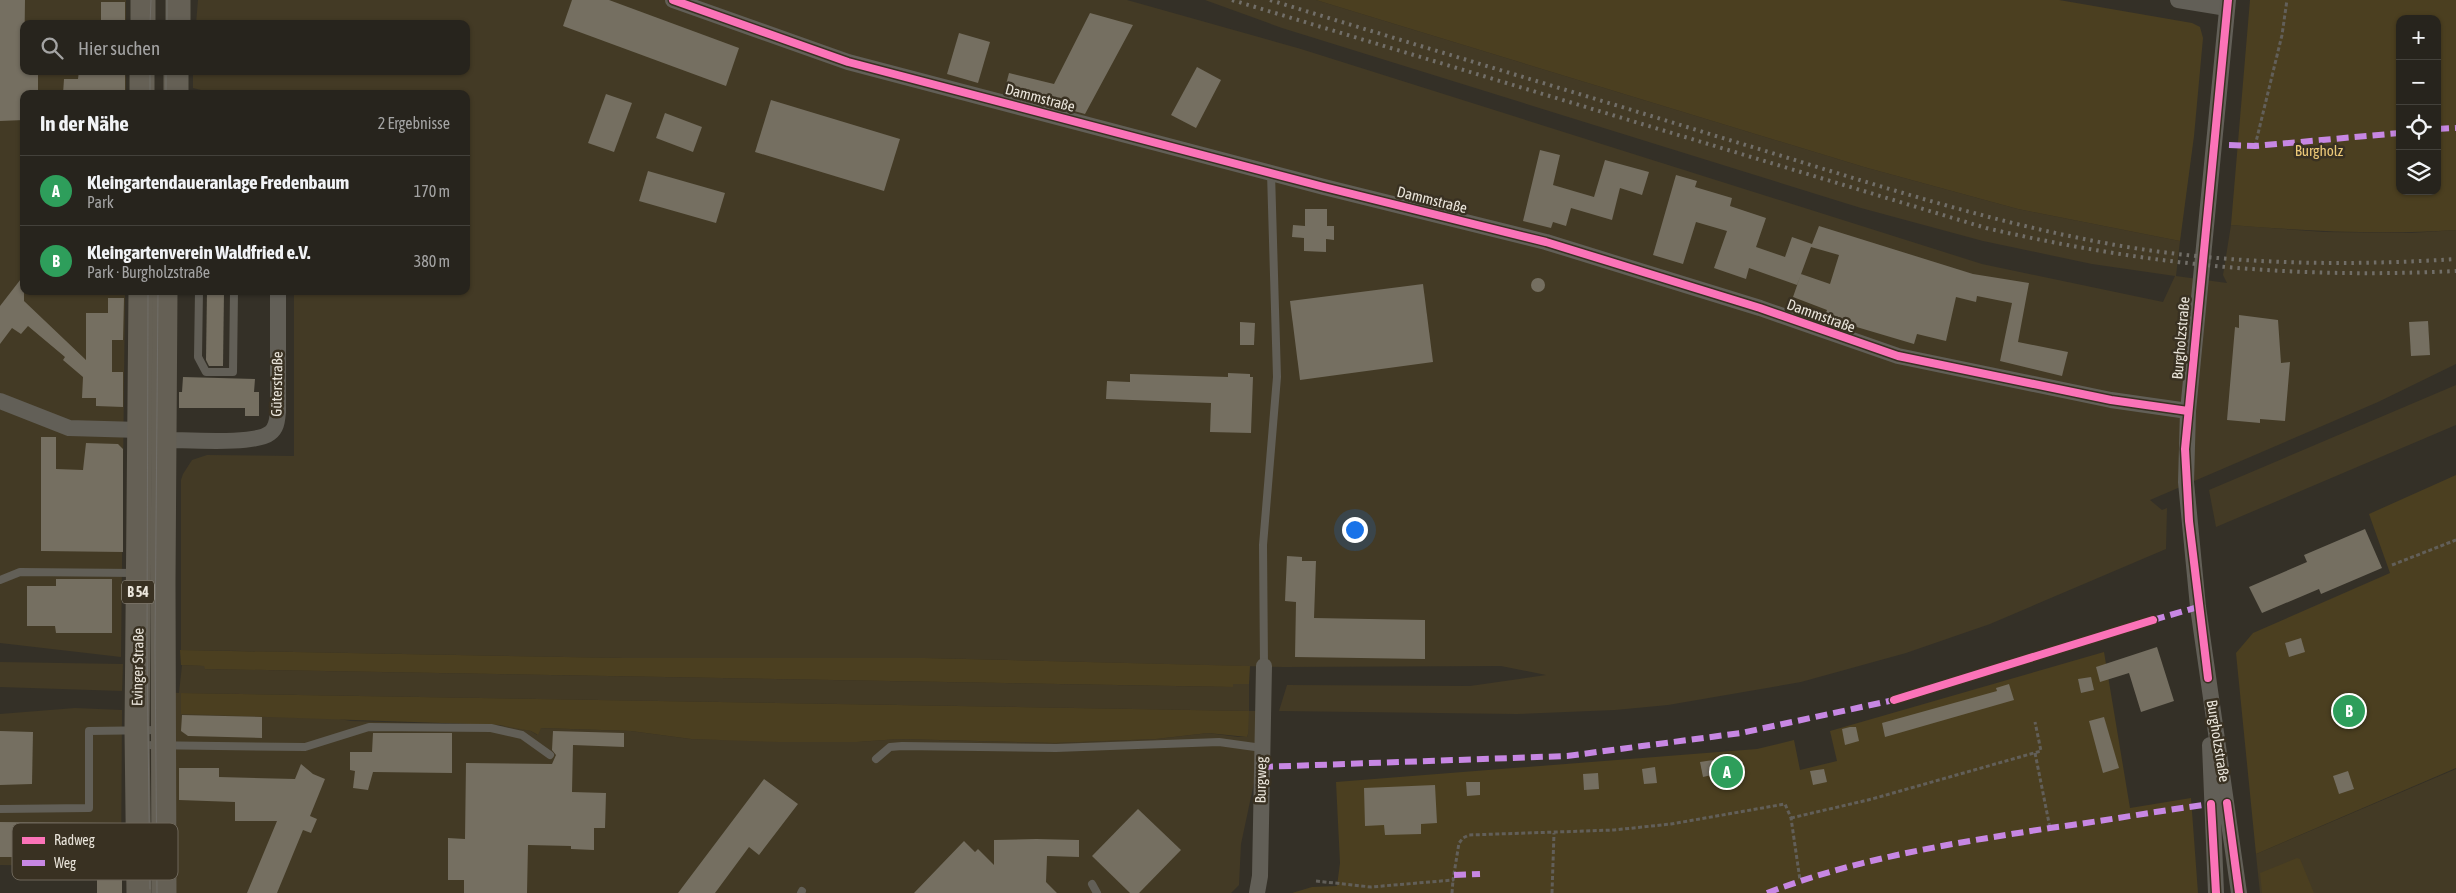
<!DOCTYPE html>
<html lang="de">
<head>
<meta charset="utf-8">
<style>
  body { margin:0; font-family:"Asap Condensed",sans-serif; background:#33302a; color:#f1f3f6 }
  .controls { position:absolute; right:15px; top:15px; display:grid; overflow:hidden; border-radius:10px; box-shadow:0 1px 4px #0004 }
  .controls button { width:45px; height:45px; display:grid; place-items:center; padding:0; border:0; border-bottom:1px solid #43413b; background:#27241d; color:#f1f3f6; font:25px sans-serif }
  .you { position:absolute; left:1354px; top:529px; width:18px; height:18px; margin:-12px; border:4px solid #fff; border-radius:50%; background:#1a73e8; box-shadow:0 0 0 8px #1a73e833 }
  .badge { display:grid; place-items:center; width:32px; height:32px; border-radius:50%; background:#b45309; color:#fff; font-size:16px; font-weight:700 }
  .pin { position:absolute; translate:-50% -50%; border:2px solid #fff; box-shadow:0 1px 5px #0006 }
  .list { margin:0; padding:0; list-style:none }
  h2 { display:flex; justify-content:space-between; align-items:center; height:65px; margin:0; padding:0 20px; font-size:21px }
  h2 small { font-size:16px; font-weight:400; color:#a4a4a4 }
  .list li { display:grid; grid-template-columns:32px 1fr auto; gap:15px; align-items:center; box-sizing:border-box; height:70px; padding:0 20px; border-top:1px solid #43413b }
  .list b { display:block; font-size:19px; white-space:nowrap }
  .list p { margin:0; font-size:16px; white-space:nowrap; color:#a4a4a4 }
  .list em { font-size:16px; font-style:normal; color:#a4a4a4 }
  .icon { flex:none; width:28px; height:28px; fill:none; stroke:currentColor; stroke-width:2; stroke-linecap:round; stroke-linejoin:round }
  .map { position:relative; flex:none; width:2456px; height:893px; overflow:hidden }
  .search { position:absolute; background:#27241d; box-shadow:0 1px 4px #0004; left:20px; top:20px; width:450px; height:55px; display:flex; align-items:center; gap:12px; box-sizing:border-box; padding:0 18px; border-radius:10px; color:#a4a4a4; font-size:19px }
  .panel { position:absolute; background:#27241d; box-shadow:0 1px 4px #0004; left:20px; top:90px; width:450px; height:205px; border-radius:10px }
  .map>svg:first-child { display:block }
  .built { fill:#433a25; fill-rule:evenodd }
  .green { fill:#4b3f20; fill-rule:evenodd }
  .building { fill:#756f61 }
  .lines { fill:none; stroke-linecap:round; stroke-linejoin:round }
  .path { stroke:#625f59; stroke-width:3; stroke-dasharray:4 2.5; stroke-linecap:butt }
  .service { stroke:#625f57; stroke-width:8 }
  .minor { stroke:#625f57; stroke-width:16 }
  .primary { stroke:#656055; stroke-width:25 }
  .tram { stroke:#716e68; stroke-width:1 }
  .rail { stroke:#716e68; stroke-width:4; stroke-dasharray:2.5 5; stroke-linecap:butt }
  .quiet { stroke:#c787e3; stroke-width:6; stroke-dasharray:12 6; stroke-linecap:butt }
  .cycleway-casing { stroke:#393122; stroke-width:11 }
  .cycleway { stroke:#fb73b8; stroke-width:8 }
  .labels { text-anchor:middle; stroke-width:5; stroke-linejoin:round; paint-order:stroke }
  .shield { fill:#393122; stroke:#b5afa4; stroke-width:1 }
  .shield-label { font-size:14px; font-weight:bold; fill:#eae5db }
  .street-label { font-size:15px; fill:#eae5db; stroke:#393122 }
  .park-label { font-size:15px; fill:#ecc978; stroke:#393122 }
  .key { fill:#393122; stroke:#6e675a; stroke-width:1 }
  .key-label { font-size:14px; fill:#eae5db }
</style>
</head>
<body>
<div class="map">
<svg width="2456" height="893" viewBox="0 0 2456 893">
  <rect width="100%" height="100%" fill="#343027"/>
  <!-- built -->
  <g class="built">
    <polygon points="0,0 126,0 126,24 24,24 24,71 126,71 126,94 24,94 24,291 125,291 121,657 0,643"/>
    <polygon points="198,0 1127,0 1301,49 1982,264 2163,302 2175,276 2092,264 1983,241 1861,208 1282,28 1205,0 1316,0 1864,167 2018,209 2180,241 2176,276 2227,283 2223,275 2231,225 2324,232 2411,233 2456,230 2456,364 2378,402 2150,500 2162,510 2167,508 2166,549 1990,624 1906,653 1801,682 1668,705 1615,710 1517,714 1279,711 1287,685 1470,686 1546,675 1501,666 1284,667 925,658 622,658 181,650 181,480 183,474 192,460 207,455 294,456 294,291 466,291 466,94 216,94 193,88 193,71 466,71 466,24 196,24"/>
    <polygon points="2456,385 2456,425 2216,527 2209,490"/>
    <polygon points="0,662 123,664 122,691 0,687"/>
    <path d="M182,665l23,1v3l1027,18 1,-3h16v27h14l-5,53 -17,80 -2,41 -8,8h-1067l-1,-201 16,1zM181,693l1067,18v23l-1,3h-8l-31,-4 -52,6 -101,4 -157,-4 -41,3 -166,-3 -60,-8 -91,-3 -3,7 -6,-4 -20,-5 -160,-5 -18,-3 -71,-2z"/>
    <polygon points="75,708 122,710 121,867 0,865 0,714"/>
    <polygon points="2456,769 2456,893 2260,893 2256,854"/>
  </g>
  <!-- green -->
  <g class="green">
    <polygon points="1316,0 2059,0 2192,23 2200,27 2203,38 2194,136 2180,241 2018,209 1864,167"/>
    <path d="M2250,0h206v230c-75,5 -150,1 -225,-5zM2400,19h37v172h-37z"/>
    <polygon points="2456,475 2456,768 2256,854 2236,653 2253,633 2390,573 2369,514"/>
    <polygon points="180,650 622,658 925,658 1250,666 1249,684 1233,684 1233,687 205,669 204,666 181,665"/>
    <polygon points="2104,652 2130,808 2191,798 2198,893 1292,893 1312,887 1337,886 1340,863 1336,782 1757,749 1794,740 1800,770 1837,761 1830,731"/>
    <polygon points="181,693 1249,711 1248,734 1247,737 1208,733 1156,739 1055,743 899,739 857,742 779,742 691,739 631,731 541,728 538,735 531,731 499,725 181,714"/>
    <polygon points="2297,858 2300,859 2314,893 2262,893 2260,873"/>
  </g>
  <!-- building -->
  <g class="building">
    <polygon points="0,0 25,0 24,71 38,71 38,92 24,93 24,120 0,121"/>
    <polygon points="572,0 609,0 739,48 726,86 563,26"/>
    <rect x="101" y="2" width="24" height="22"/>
    <polygon points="1090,13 1133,25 1085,114 1004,92 1009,73 1054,84"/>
    <polygon points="959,33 990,42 978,83 947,74"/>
    <polygon points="1197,67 1221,80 1196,128 1171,115"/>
    <polygon points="79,71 125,71 125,91 119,91 119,94 63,94 64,79 78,79"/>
    <polygon points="606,94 632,103 614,152 588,143"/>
    <polygon points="771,100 900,139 884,191 755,152"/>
    <polygon points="665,113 702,127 693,152 656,138"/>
    <polygon points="1540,150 1560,155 1553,185 1594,197 1605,160 1649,172 1642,195 1620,188 1612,220 1571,208 1566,226 1553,222 1551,228 1523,221"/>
    <polygon points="648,171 725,193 716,223 639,201"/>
    <polygon points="1676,175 1697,181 1695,187 1732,198 1730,206 1766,218 1756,247 1785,257 1792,237 1812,244 1819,226 1973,274 2029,283 2018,342 2068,352 2062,376 2000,361 2012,303 1977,296 1976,302 1956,297 1946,341 1917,334 1914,344 1833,320 1825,316 1827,310 1793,297 1801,274 1830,284 1839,255 1811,247 1797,285 1749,268 1746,279 1714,268 1727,231 1696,222 1683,264 1653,255"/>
    <polygon points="1305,209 1327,209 1327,226 1334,226 1334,240 1326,239 1326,252 1304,251 1304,238 1292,237 1293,225 1305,226"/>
    <polygon points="24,275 24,301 86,360 86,313 108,313 108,298 124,298 123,340 112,340 112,372 123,372 123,407 96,406 96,398 82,398 83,377 63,360 65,357 28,326 21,334 12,328 0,344 0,306"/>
    <circle cx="1538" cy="285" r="7"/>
    <polygon points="1423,284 1433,362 1300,380 1290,301"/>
    <polygon points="207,291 224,291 223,366 209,366 206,360"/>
    <polygon points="2239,315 2278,320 2281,363 2290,362 2285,421 2260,419 2260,423 2227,420 2235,327 2239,328"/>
    <polygon points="2428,321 2430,355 2411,356 2409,322"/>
    <polygon points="1240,322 1255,323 1254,345 1240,345"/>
    <polygon points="1228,373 1250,374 1250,377 1253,377 1251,433 1210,432 1211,403 1106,399 1107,381 1130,382 1130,374 1228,377"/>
    <polygon points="183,377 255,379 254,392 259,392 259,416 245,416 245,408 179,408 179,392 182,392"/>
    <polygon points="41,437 56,437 56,469 83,470 86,443 118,444 123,449 123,552 41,551"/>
    <polygon points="2365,529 2382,568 2321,594 2319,589 2262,613 2249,587 2307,562 2304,555"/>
    <polygon points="1287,556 1302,557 1302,561 1316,561 1314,618 1425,620 1425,659 1295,657 1296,602 1285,601"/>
    <polygon points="56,579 112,579 112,633 56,633 55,626 27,626 27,586 56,586"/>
    <polygon points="2301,638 2305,652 2289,657 2285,643"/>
    <polygon points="2157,647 2174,701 2141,712 2129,673 2100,682 2096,667"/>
    <polygon points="2091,677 2094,690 2081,693 2078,679"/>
    <polygon points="2009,684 2014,700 1885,737 1882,723 1997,691 1996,688"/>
    <polygon points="182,715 262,717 262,738 188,736 181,731"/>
    <polygon points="2104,717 2119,768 2103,773 2089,721"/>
    <polygon points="1850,727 1856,727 1859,741 1845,745 1842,729"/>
    <polygon points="0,731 33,732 32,784 0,785"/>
    <polygon points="553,731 624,733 624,747 573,745 572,792 606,793 605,828 594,828 594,850 571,849 571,846 528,845 527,893 464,893 464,880 448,880 448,838 465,839 466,763 552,764 556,755 552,750"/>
    <polygon points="373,733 452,733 452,773 373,772 368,790 353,788 355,771 350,770 350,752 372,752"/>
    <polygon points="1713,760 1716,774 1703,777 1700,762"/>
    <polygon points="301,764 313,774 325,779 310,816 317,819 311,833 303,830 277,893 247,893 277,821 235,821 235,802 179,800 179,768 219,768 219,777 295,779"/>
    <polygon points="1655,767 1657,783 1644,784 1642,769"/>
    <polygon points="1824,769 1827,782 1813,785 1810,771"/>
    <polygon points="2348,771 2354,789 2339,794 2333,776"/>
    <polygon points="1598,773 1599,789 1584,790 1583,774"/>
    <polygon points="764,779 798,804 759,855 749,847 715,893 678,893"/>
    <polygon points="1466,782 1480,782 1480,795 1467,796"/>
    <polygon points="1435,785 1437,823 1421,824 1421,834 1385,835 1384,825 1365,826 1364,788"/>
    <polygon points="1138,809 1181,850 1139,893 1130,893 1092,856"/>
    <polygon points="0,822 118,823 117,873 122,874 122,893 97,893 97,858 59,858 59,878 23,878 23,857 0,857"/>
    <polygon points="1036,839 1079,840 1079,857 1047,856 1046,882 1057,893 914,893 964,841 975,852 978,849 994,865 994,840"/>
  </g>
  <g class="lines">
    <!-- path -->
    <g class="path">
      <polyline points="2255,146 2282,35 2287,0"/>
      <polyline points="2392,565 2456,540"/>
      <polyline points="2035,753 2050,828"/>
      <polyline points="1791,818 1872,799 2041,751 2035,722"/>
      <polyline points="1316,881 1371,887 1453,880 1459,843 1463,838 1469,835 1614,830 1671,824 1785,804 1791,818 1800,880"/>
      <polyline points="1452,893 1453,880"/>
      <polyline points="1552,893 1554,833"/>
    </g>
    <!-- service -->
    <g class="service">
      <polyline points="199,291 198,357 206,372 233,372 234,291"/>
      <polyline points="0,580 20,572 136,573"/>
      <polyline points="1264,666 1263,545 1277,377 1271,173"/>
      <polyline points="140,745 305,747 369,727 491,728 522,735 550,755"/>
      <polyline points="876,759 890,747 902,746 1056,748 1219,742 1262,748"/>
      <polyline points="0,809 89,808 89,731 160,730"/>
      <polyline points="1092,884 1097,893"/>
      <polyline points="801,893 802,891"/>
    </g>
    <!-- minor -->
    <g class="minor">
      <polyline points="673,0 848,62 1324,187 1546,242 1760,308 1898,356 2111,400 2188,411"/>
      <polyline points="2178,0 2227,8"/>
      <polyline points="2228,0 2188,411 2186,482 2198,607 2239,893"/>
      <polyline points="0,401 69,428 140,430"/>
      <path d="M155,440c24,-1 99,6 115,-7 7,-5 7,-13 8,-21v-121"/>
      <polyline points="2210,745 2216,893"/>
      <polyline points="1257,893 1260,876 1264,666"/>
    </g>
    <!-- primary -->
    <g class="primary">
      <polyline points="143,24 143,0"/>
      <polyline points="178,24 178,0"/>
      <polyline points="142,94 142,71"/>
      <polyline points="176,94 176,71"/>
      <polyline points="139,893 137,730 141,291"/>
      <polyline points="164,893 163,582 165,291"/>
    </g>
    <!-- tram -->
    <g class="tram">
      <polyline points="150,24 151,0"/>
      <polyline points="167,24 167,0"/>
      <polyline points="150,94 150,71"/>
      <polyline points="166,94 166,71"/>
      <polyline points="148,291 147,648 150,889"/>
      <polyline points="157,893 155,647 158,291"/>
    </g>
    <!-- rail -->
    <g class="rail">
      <path d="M1232,0l754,228c161,37 305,51 470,43"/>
      <path d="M1270,0c149,46 298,90 446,136 124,37 246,79 373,104 119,24 246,27 367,19"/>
    </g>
    <!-- quiet -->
    <g class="quiet">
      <polyline points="2437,129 2456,128"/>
      <polyline points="2229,145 2255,146 2400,133"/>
      <polyline points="2153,620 2198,607"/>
      <polyline points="1261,767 1567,756 1741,733 1894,700"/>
      <polyline points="1454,875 1480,874"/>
      <path d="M1767,893c91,-35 187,-50 283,-65 54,-7 107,-17 161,-24"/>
    </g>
    <!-- cycleway casing -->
    <g class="cycleway-casing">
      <g id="cycleway">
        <polyline points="673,0 848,62 1324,187 1546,242 1760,308 1898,356 2111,400 2188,411"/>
        <polyline points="2208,678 2189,521 2185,449 2228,0"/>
        <polyline points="1894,700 2153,620"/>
        <polyline points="2227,803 2239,893"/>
        <polyline points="2211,804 2216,893"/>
      </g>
    </g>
    <!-- cycleway -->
    <use href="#cycleway" class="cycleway"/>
  </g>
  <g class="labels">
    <!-- shield labels -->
    <rect class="shield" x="122" y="580.5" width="32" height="23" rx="4"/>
    <g class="shield-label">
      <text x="138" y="597">B 54</text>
    </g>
    <!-- street labels -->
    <g class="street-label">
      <text transform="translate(1040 98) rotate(15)" y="5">Dammstraße</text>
      <text transform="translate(1432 200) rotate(14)" y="5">Dammstraße</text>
      <text transform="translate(1821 316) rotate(20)" y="5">Dammstraße</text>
      <text transform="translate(2181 338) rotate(-85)" y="5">Burgholzstraße</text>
      <text transform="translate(277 384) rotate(-89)" y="5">Güterstraße</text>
      <text transform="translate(138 667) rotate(-89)" y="5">Evinger Straße</text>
      <text transform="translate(2218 741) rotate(81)" y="5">Burgholzstraße</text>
      <text transform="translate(1261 780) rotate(-89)" y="5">Burgweg</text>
    </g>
    <!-- park labels -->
    <g class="park-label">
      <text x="2319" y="156">Burgholz</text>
    </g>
  </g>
  <!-- legend -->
  <rect x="12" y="823" width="166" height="57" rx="8" class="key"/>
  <rect x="22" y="837" width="23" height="7" fill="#fb73b8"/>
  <rect x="22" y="860" width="23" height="6" fill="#c787e3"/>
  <g class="key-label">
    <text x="54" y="845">Radweg</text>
    <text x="54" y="868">Weg</text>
  </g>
</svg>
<div class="controls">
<button>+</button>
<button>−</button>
<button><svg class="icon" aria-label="locate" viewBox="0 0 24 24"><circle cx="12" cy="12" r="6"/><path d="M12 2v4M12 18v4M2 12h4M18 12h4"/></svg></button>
<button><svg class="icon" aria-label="layers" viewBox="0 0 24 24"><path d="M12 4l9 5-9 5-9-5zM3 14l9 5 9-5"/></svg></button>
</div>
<div class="you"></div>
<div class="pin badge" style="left:1727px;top:772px;background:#2e9e5b">A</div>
<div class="pin badge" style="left:2349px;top:711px;background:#2e9e5b">B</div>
<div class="search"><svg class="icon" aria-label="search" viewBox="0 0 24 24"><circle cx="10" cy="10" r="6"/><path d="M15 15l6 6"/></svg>Hier suchen</div>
<section class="panel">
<h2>In der Nähe<small>2 Ergebnisse</small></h2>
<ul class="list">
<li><span class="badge" style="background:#2e9e5b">A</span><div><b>Kleingartendaueranlage Fredenbaum</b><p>Park</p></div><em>170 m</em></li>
<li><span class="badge" style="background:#2e9e5b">B</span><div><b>Kleingartenverein Waldfried e.V.</b><p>Park · Burgholzstraße</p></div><em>380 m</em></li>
</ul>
</section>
</div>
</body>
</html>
